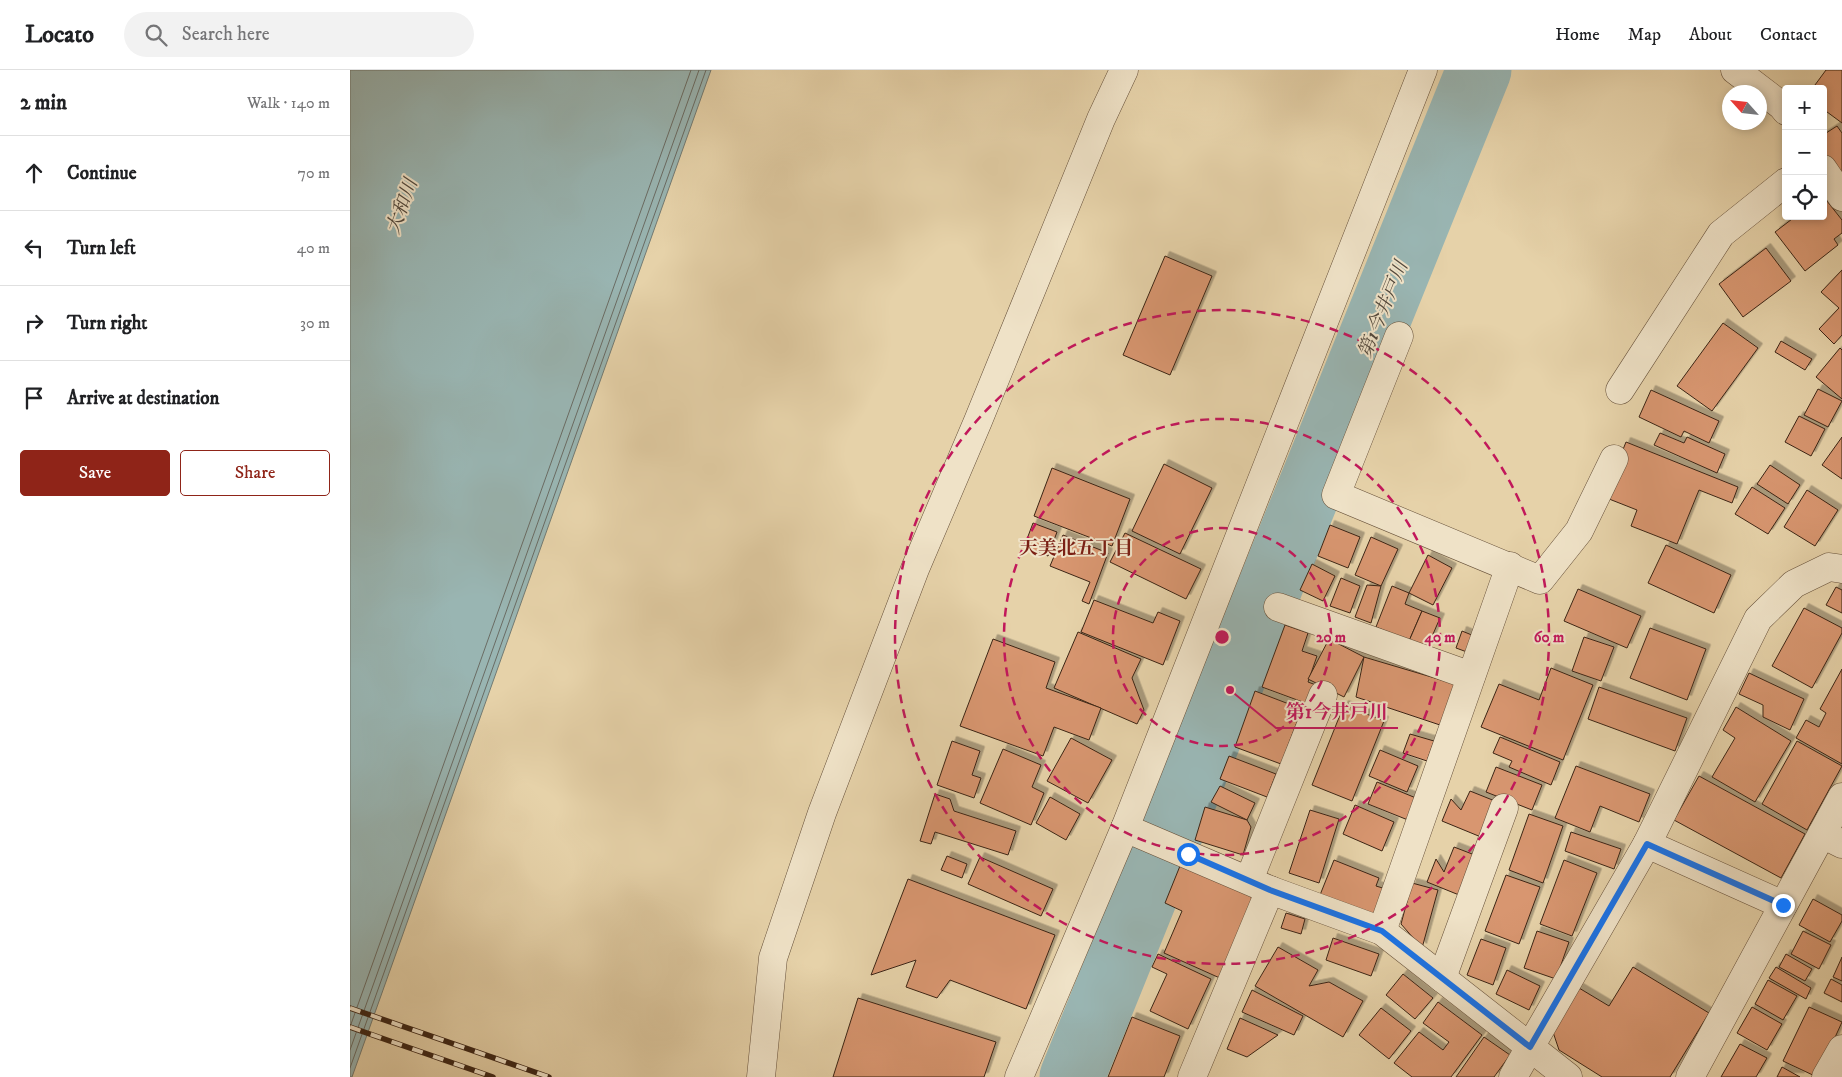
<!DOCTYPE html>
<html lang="en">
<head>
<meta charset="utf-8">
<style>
  body { margin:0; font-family:"IM FELL DW Pica","Noto Serif JP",serif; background:#f2f2f2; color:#202124 }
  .controls { position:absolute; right:15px; top:15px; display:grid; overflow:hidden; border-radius:5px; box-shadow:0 2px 8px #0003 }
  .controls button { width:45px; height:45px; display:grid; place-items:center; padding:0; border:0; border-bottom:1px solid #e0e0e0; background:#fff; color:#202124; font:25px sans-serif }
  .compass { position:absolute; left:1372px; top:15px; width:45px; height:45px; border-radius:50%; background:#fff; box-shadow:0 2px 8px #0003; rotate:297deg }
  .stop { position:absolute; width:15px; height:15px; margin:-11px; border:4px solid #1a73e8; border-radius:50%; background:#fff }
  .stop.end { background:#1a73e8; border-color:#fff; box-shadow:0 1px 5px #0008 }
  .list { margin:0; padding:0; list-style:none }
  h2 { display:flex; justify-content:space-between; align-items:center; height:65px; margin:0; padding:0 20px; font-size:21px }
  h2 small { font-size:16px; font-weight:400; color:#757577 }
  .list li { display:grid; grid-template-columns:32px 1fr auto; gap:15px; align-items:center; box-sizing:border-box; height:75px; padding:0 20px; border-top:1px solid #e0e0e0 }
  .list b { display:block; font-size:19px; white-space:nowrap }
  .list em { font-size:16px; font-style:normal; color:#757577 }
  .actions { display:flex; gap:10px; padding:15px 20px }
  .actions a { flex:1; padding:11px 0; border:1px solid #8f2418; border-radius:5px; text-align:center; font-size:18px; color:#8f2418 }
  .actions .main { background:#8f2418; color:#fff }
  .icon { flex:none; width:28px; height:28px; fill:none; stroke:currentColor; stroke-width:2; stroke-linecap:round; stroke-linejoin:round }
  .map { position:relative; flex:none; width:1492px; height:1007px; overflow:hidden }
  header { display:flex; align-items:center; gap:30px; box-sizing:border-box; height:70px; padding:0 25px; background:#fff; border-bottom:1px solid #e0e0e0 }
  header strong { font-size:24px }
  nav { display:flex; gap:28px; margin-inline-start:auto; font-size:18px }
  .search { width:350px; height:45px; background:#f2f2f2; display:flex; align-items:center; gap:12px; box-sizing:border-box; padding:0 18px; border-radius:28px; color:#757577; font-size:19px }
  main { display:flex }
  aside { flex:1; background:#fff }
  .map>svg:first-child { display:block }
  .water { fill:#99b5b2; stroke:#737b73 }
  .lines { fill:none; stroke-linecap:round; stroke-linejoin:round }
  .shore { stroke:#6a6c64; stroke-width:1 }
  .river { stroke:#99b5b2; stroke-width:65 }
  .building { fill:#d8966f; stroke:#3b2415; filter:url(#shadow) }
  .minor-casing { stroke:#66503a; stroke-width:29 }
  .minor { stroke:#efe2c7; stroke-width:28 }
  .rail-casing { stroke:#3b2415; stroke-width:5.5 }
  .rail { stroke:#efe2c7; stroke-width:4; stroke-dasharray:11; stroke-linecap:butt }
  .route { stroke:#1a73e8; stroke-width:6 }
  .ring { fill:none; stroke:#c2185b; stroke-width:2.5; stroke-dasharray:9 6 }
  .labels { text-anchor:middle; stroke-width:4; stroke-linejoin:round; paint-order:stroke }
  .water-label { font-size:19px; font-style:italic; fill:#52483c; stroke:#efe2c7 }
  .neighbourhood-label { font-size:19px; font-weight:bold; fill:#7a1f14; stroke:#efe2c7 }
  .centre { fill:#c2185b; stroke:#efe2c7; stroke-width:2.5 }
  .ring-label { font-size:15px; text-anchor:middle; font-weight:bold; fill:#c2185b; stroke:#efe2c7; stroke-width:4; stroke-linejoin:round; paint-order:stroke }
  .leader { fill:none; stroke:#c2185b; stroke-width:2 }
  .callout-dot { fill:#c2185b; stroke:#efe2c7; stroke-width:2 }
  .callout-label { font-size:19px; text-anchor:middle; font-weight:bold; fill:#c2185b; stroke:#efe2c7; stroke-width:4; stroke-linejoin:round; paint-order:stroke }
</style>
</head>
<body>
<header>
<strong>Locato</strong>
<div class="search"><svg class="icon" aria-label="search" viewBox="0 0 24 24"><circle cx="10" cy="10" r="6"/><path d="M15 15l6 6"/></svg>Search here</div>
<nav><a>Home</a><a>Map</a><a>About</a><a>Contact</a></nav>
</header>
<main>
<aside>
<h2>2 min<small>Walk · 140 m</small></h2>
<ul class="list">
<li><svg class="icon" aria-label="ahead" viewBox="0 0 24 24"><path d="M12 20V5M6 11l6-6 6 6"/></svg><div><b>Continue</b></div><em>70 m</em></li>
<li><svg class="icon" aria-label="left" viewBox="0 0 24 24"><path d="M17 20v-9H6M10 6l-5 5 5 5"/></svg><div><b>Turn left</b></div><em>40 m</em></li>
<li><svg class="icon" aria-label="right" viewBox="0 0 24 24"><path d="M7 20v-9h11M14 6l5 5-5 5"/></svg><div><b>Turn right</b></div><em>30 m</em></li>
<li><svg class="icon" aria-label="arrive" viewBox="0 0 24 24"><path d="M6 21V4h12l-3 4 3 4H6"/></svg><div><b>Arrive at destination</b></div></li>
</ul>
<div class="actions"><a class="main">Save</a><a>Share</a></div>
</aside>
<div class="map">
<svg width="1492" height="1007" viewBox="0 0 1492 1007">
  <defs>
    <filter id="shadow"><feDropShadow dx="4.5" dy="-4.5" stdDeviation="0" flood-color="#0004"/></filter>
  </defs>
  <rect width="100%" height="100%" fill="#e6d2a9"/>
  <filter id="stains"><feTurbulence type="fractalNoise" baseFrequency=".004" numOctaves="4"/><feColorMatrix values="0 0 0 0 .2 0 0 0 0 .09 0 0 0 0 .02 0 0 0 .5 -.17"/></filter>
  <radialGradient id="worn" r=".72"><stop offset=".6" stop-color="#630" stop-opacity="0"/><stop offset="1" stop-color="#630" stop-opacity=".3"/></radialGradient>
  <!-- water -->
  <polygon class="water" points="0,0 361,0 2,1007 0,1007"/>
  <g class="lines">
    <!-- shore -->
    <g class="shore">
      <polyline points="0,957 341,0"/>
      <polyline points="0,980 349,0"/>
      <polyline points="0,998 356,0"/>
    </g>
    <!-- river -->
    <polyline class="river" points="722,1007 1129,0"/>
  </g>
  <!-- building -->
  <g class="building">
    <polygon points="1476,0 1492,0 1492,53 1473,39 1473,19 1462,19"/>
    <polygon points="1487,56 1492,63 1492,108 1473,86 1473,65"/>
    <polygon points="1473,126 1492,150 1492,163 1484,169 1488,175 1455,201 1425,162 1446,146 1473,146"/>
    <polygon points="1416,178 1441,211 1393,247 1369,214"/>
    <polygon points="815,186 862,206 820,305 773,285"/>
    <polygon points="1492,200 1492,265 1484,274 1469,259 1489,238 1471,222"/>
    <polygon points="1373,253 1408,278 1362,341 1327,316"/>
    <polygon points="1431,271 1462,289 1455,300 1425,282"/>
    <polygon points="1490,278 1492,280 1492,329 1466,307"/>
    <polygon points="1468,319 1492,331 1478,357 1454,345"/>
    <polygon points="1301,320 1369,351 1359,373 1334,361 1331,367 1289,347"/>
    <polygon points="1449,346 1475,359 1461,386 1435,372"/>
    <polygon points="1310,363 1334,373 1337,367 1375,384 1367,403 1304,375"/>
    <polygon points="1492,367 1492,409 1472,395"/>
    <polygon points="1276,372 1388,417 1382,433 1349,420 1327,474 1281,456 1287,440 1254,427"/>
    <polygon points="814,394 862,418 830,484 782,461"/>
    <polygon points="1420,395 1450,415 1438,434 1407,414"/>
    <polygon points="702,398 780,429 762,476 684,446"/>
    <polygon points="1402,417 1435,438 1418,464 1385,444"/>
    <polygon points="1457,420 1488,440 1465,476 1434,457"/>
    <polygon points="683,453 707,462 698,486 674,477"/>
    <polygon points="980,455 1010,467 998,498 968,486"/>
    <polygon points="775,463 851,499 836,529 760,492"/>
    <polygon points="713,465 758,483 739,534 732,531 740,512 700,496"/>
    <polygon points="1021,467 1048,479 1031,516 1005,505"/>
    <polygon points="1316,475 1381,505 1364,543 1298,513"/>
    <polygon points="1078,485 1102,498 1083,535 1059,523"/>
    <polygon points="962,494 985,506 973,531 950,520"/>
    <polygon points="991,508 1010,516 1000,543 980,536"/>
    <polygon points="1017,515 1031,516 1021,553 1005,547"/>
    <polygon points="1042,516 1059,523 1055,534 1072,541 1059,571 1026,557"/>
    <polygon points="1486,517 1492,520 1492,543 1476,535"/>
    <polygon points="1228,519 1291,546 1277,578 1214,551"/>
    <polygon points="744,530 803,553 808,542 830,551 813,595 731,562"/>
    <polygon points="1454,538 1492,558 1492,563 1462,618 1422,596"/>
    <polygon points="1072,541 1090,548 1077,578 1059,571"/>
    <polygon points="935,555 958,563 952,581 967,586 958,612 966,615 958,634 912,617"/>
    <polygon points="1300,558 1356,579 1337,630 1280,608"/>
    <polygon points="1112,561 1134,570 1128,586 1106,578"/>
    <polygon points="728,562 791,589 782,608 794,640 787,654 704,618"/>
    <polygon points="1234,567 1264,577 1251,611 1222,601"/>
    <polygon points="643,569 705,592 696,618 751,638 739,670 704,657 693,686 610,656"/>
    <polygon points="979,569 1014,587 994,627 958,609"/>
    <polygon points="1014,587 1105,614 1090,655 1006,627"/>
    <polygon points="1201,598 1243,615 1213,690 1131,657 1149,614 1189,630"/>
    <polygon points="1492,599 1492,694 1446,668 1456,650 1469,657 1476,643 1470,639"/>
    <polygon points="1399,603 1454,629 1440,660 1413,647 1413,635 1389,624"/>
    <polygon points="1249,617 1337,648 1325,681 1238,649"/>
    <polygon points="905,621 952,639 931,694 885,677"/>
    <polygon points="994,635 1034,651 1002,731 962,715"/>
    <polygon points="1386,637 1441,671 1405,732 1362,707 1385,668 1373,660"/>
    <polygon points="1060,664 1084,671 1077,691 1053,683"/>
    <polygon points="1150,667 1210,692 1201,715 1159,697 1162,691 1143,683"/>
    <polygon points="721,668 762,690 738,733 697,711"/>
    <polygon points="602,671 630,681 622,705 631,708 624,728 587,715"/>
    <polygon points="1447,671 1492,696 1457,760 1412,734"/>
    <polygon points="653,679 691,695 682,717 694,723 681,755 630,733"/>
    <polygon points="1030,680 1068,696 1057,722 1019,706"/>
    <polygon points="879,686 926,704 917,727 870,709"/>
    <polygon points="1226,696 1300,724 1289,752 1250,736 1240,762 1205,748"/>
    <polygon points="1146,697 1192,715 1182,740 1136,722"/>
    <polygon points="1349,706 1455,764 1431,808 1324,750"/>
    <polygon points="1027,712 1066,728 1058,750 1018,734"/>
    <polygon points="870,716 905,733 897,750 861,732"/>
    <polygon points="1120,721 1145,731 1131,767 1092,751 1101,729 1111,740"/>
    <polygon points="585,724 600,729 604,741 666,761 658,785 585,762 581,774 570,771"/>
    <polygon points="700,727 730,744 716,770 686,753"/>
    <polygon points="1005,735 1044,752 1032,781 993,764"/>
    <polygon points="855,737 897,750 901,757 893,785 845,770"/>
    <polygon points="960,740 989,749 969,813 939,803"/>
    <polygon points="1179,744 1213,756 1193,813 1159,800"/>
    <polygon points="1221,762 1271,779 1264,799 1215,781"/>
    <polygon points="1104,777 1130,787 1114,827 1077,812 1086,789 1094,802"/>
    <polygon points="597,786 617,794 612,808 591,800"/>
    <polygon points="630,787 703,819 691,846 618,814"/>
    <polygon points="984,790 1029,808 1026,816 1036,819 1025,847 970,825"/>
    <polygon points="1214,790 1247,803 1222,866 1190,854"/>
    <polygon points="832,791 900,820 903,838 872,909 814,883 832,841 815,833"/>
    <polygon points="1156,805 1190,817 1169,874 1135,861"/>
    <polygon points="558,809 705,865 676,939 600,910 587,928 556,917 566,890 521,905"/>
    <polygon points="1062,813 1088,820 1072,878 1051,854"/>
    <polygon points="1463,829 1492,845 1492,851 1480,872 1449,855"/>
    <polygon points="936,843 955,849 951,864 931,858"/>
    <polygon points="1187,861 1219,872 1206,909 1174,898"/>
    <polygon points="1453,861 1481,875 1469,899 1441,884"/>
    <polygon points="983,868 1029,884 1021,906 976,890"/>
    <polygon points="1131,869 1156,878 1143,915 1117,905"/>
    <polygon points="928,877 968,900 959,916 979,912 1013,931 993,967 905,916"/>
    <polygon points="808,884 861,909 838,959 800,941 817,904 802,897"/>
    <polygon points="1436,884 1462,899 1455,911 1429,897"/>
    <polygon points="1492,887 1492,911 1483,907"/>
    <polygon points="1283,897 1359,943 1320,1007 1252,1007 1209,980 1203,962 1229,918 1259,936"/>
    <polygon points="1426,897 1461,918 1456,929 1419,908"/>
    <polygon points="1157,900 1190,916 1179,940 1146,924"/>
    <polygon points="1053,904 1083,928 1065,949 1036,925"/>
    <polygon points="1481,909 1492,915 1492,932 1474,923"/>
    <polygon points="1418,910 1447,926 1433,950 1405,934"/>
    <polygon points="902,920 953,946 944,965 892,942"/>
    <polygon points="508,928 646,972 634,1007 483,1007"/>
    <polygon points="1088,932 1132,965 1101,1007 1062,1007 1044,993 1069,962 1093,980 1099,972 1073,953"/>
    <polygon points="1402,937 1432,954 1417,980 1387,963"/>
    <polygon points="1459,937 1492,952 1467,1007 1433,991"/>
    <polygon points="1031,938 1061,961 1039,989 1009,965"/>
    <polygon points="782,947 830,966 814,1007 758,1007"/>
    <polygon points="890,948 928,965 897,987 877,979"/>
    <polygon points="1134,967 1160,985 1144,1007 1106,1007"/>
    <polygon points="1390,974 1417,988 1406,1007 1371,1007"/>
    <polygon points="1432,997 1450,1007 1427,1007"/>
  </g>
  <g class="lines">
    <!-- minor casing -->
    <g class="minor-casing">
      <g id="minor">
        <polyline points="1385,0 1432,36 1436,41"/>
        <polyline points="1473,99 1492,127"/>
        <polyline points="1049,266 986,425 1190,510 1229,461 1264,389"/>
        <polyline points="1270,320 1371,164 1436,112"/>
        <polyline points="928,537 1121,606"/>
        <polyline points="775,758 920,820 1032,861 1180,977 1297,774 1408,549 1444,514 1479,497 1492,499"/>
        <polyline points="1472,764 1492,774"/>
        <polyline points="1297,774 1433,835"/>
        <polyline points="899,810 973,625"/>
        <polyline points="1032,861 1160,496"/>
        <polyline points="1092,908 1154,738"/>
        <polyline points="411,1007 423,888 472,743 565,499 628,351 751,49 774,0"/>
        <polyline points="669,1007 775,758 1073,0"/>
        <polyline points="842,1007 920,820"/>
        <polyline points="1163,1007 1180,977 1218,1007"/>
        <polyline points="1340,1007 1492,727"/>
        <polyline points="1476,1007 1492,979"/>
      </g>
    </g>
    <!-- minor -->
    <use href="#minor" class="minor"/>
    <!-- rail casing -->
    <g class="rail-casing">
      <g id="rail">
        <polyline points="0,938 199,1007"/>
        <polyline points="0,957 143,1007"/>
      </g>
    </g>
    <!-- rail -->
    <use href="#rail" class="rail"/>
  </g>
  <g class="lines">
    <!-- route -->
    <polyline class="route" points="838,784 920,820 1032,861 1180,977 1297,774 1433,835"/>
  </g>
  <!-- distance rings -->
  <g class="ring">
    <circle cx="872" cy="567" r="109"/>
    <circle cx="872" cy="567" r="218"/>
    <circle cx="872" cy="567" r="327"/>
  </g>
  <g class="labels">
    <!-- water labels -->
    <g class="water-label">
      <text transform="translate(51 136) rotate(-70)" y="7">大和川</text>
      <text transform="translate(1032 239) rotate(-68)" y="7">第1今井戸川</text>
    </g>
    <!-- neighbourhood labels -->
    <g class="neighbourhood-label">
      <text x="726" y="484">天美北五丁目</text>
    </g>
  </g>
  <circle cx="872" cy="567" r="8" class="centre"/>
  <g class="ring-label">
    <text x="981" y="572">20 m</text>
    <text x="1090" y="572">40 m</text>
    <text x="1199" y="572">60 m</text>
  </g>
  <!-- callouts -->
  <path class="leader" d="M880 620L926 658H1048"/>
  <circle class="callout-dot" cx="880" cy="620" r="5"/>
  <g class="callout-label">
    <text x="987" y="648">第1今井戸川</text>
  </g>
  <rect width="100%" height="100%" filter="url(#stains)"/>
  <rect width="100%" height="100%" fill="url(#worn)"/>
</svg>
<div class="controls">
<button>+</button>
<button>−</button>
<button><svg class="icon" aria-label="locate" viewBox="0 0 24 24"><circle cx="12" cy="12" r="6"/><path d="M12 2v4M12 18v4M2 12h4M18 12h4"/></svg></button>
</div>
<svg class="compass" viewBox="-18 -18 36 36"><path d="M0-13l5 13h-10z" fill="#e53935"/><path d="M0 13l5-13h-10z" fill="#757577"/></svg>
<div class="stop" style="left:838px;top:784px"></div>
<div class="stop end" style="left:1433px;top:835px"></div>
</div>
</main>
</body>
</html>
